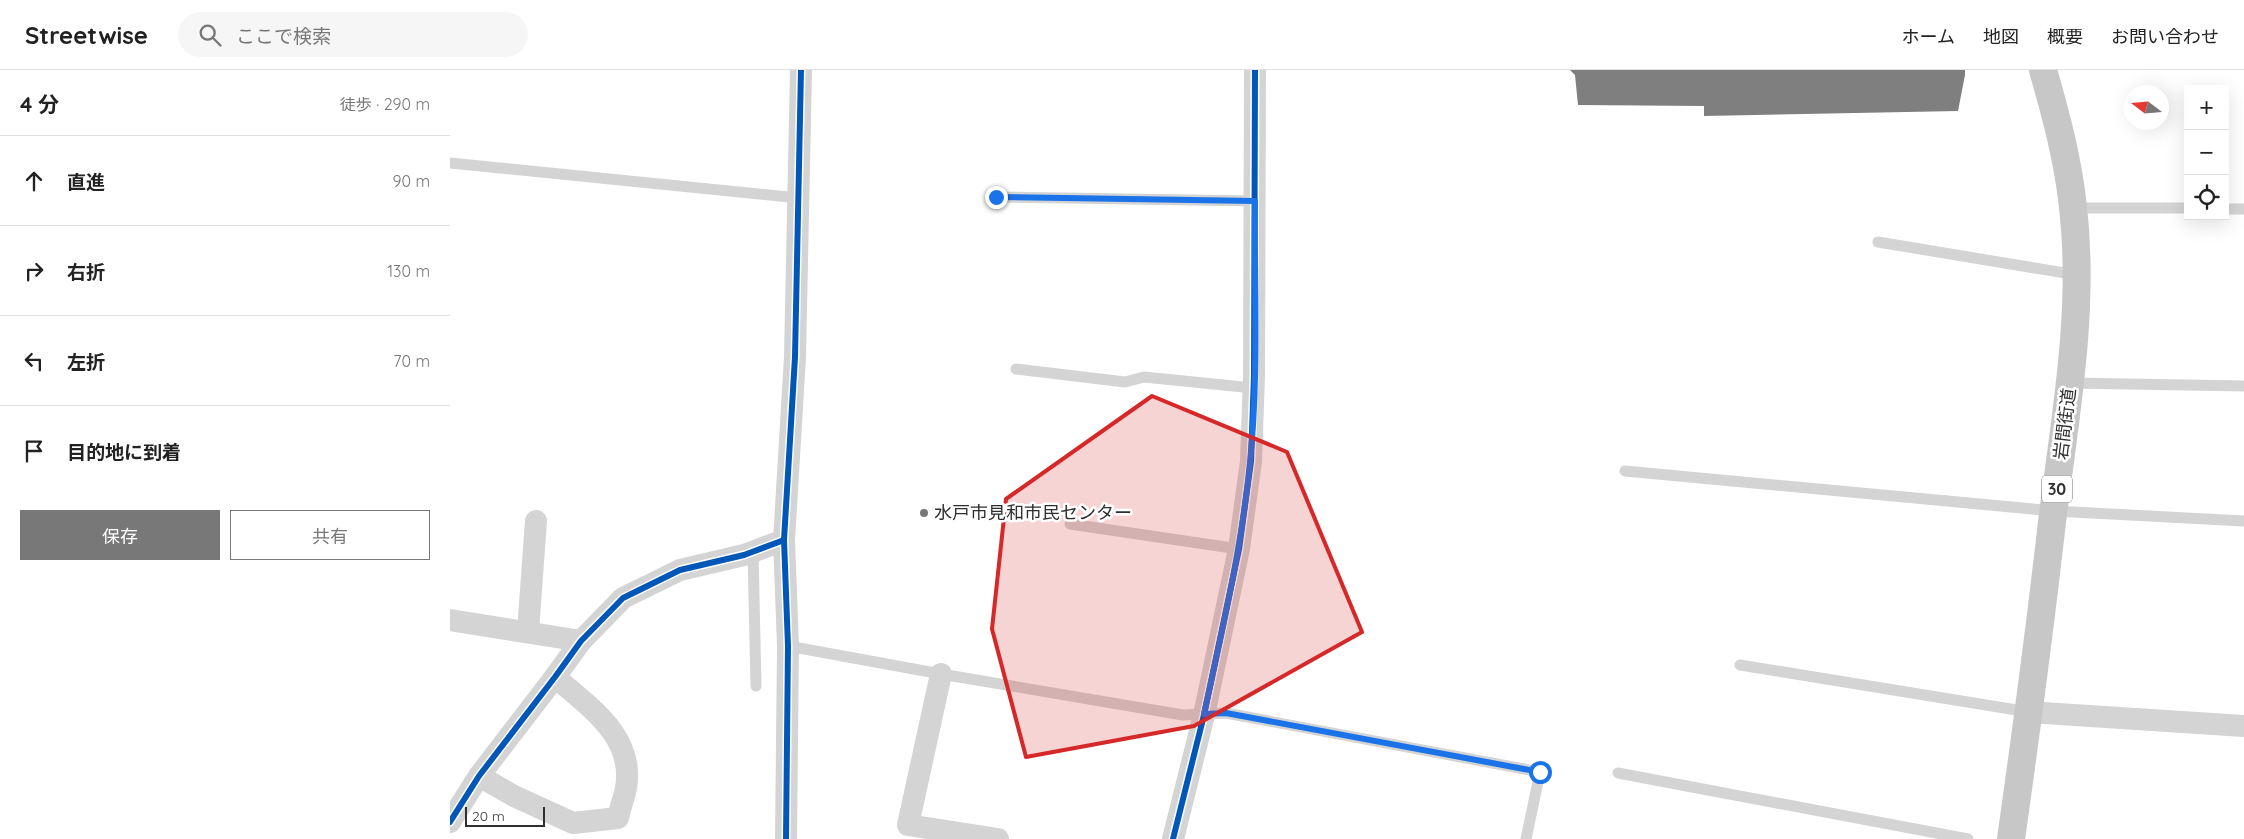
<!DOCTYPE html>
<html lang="ja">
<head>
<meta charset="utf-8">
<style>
  body { margin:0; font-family:Quicksand,"Noto Sans JP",sans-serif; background:#f6f6f6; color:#222 }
  .controls { position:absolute; right:15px; top:15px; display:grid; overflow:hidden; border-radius:0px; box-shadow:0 5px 20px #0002 }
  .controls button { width:45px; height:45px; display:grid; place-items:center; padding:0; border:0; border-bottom:1px solid #e0e0e0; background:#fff; color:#222; font:25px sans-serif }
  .compass { position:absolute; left:1674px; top:15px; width:45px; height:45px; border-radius:50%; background:#fff; box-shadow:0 5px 20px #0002; rotate:286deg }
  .scale { position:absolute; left:15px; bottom:12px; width:80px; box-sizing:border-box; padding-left:5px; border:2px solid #2f2f2f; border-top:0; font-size:14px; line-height:18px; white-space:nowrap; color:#2f2f2f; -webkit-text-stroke:4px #fff; paint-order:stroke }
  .stop { position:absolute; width:15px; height:15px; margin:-11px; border:4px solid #1a73e8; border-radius:50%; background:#fff }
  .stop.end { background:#1a73e8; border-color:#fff; box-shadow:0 1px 5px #0008 }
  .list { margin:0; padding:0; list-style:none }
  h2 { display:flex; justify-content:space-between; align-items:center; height:65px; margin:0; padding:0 20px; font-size:21px }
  h2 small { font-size:16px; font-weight:400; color:#767676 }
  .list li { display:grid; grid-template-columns:32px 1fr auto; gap:15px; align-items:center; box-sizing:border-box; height:90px; padding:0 20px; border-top:1px solid #e0e0e0 }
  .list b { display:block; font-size:19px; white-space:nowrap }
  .list em { font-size:16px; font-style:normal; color:#767676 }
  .actions { display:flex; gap:10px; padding:15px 20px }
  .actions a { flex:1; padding:11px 0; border:1px solid #787878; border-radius:0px; text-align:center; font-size:18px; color:#787878 }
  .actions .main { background:#787878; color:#fff }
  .icon { flex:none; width:28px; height:28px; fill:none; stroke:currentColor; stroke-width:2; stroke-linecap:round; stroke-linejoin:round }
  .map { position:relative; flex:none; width:1794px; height:769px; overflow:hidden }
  header { display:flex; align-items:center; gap:30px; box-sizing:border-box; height:70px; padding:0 25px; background:#fff; border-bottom:1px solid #e0e0e0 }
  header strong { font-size:24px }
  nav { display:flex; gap:28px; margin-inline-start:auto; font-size:18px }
  .search { width:350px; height:45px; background:#f6f6f6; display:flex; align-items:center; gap:12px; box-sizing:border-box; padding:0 18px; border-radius:28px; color:#767676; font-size:19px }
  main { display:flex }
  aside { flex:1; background:#fff }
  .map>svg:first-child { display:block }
  .building { fill:#7f7f7f }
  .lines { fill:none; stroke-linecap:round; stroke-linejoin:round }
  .service { stroke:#d4d4d4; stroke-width:11 }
  .minor { stroke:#d4d4d4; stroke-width:22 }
  .primary { stroke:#c7c7c7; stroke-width:28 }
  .cycleway-casing { stroke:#fff; stroke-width:9 }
  .cycleway { stroke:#0057b8; stroke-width:6 }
  .route { stroke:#1a73e8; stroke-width:6 }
  .marked { fill:#d62828; fill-opacity:0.2; stroke:#d62828; stroke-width:4; stroke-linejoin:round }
  .poi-dot { fill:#787878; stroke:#fff; stroke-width:2 }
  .labels { text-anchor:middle; stroke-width:5; stroke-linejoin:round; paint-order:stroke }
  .shield { fill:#fff; stroke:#6d6d6d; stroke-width:1 }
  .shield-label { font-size:16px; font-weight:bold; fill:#2f2f2f }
  .street-label { font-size:18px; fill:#2f2f2f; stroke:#fff }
  .poi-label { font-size:18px; fill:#2f2f2f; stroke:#fff; text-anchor:start }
</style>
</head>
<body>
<header>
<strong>Streetwise</strong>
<div class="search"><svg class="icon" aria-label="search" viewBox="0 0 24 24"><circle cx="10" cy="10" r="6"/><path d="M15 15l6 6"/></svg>ここで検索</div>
<nav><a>ホーム</a><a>地図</a><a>概要</a><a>お問い合わせ</a></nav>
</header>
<main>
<aside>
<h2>4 分<small>徒歩 · 290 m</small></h2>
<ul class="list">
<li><svg class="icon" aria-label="ahead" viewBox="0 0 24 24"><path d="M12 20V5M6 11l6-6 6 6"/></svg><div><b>直進</b></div><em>90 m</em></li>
<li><svg class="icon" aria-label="right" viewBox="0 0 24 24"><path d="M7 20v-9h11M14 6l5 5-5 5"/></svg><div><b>右折</b></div><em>130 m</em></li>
<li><svg class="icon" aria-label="left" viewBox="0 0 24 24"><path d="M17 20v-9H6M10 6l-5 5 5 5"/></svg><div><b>左折</b></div><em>70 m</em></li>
<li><svg class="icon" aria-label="arrive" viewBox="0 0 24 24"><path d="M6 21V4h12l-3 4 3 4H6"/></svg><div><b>目的地に到着</b></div></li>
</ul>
<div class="actions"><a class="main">保存</a><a>共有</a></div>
</aside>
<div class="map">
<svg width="1794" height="769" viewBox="0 0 1794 769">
  <rect width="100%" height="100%" fill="#fff"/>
  <!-- building -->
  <polygon class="building" points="1120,0 1515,0 1515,5 1508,41 1254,46 1254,36 1128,35 1125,5"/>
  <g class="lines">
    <!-- service -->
    <g class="service">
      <polyline points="0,93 349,128"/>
      <polyline points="546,127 805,131"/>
      <polyline points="1623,138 1738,138"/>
      <polyline points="1775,139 1794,139"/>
      <polyline points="1428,172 1627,205"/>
      <polyline points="566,299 675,312 694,307 803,318"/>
      <polyline points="1620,313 1794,316"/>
      <polyline points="1175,401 1604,441 1794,451"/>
      <polyline points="620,454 789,479"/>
      <polyline points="303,482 306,616"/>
      <polyline points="338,576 491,604 733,645 776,643 1090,702 1076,769"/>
      <polyline points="1290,595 1579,642"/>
      <polyline points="1168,703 1518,769"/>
    </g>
    <!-- minor -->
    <g class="minor">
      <polyline points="0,550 131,571"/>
      <polyline points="78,561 86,451"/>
      <polyline points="491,604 458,755 548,769"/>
      <polyline points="1579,642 1794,656"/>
      <path d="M29,706l35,20 59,27 45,-5c2,-10 6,-20 8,-30 9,-52 -37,-81 -71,-111"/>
      <polyline points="0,752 29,706 105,607 131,571 173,528 230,500 294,485 334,470"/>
      <polyline points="336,769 338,576 334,470 345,287 351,0"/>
      <polyline points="723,769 754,645 789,479 801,391 804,306 805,0"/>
    </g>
    <!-- primary -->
    <path class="primary" d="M1561,769c15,-106 29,-211 41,-317 13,-105 33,-210 21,-315 -5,-47 -17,-92 -30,-137"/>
    <!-- cycleway casing -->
    <g class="cycleway-casing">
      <g id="cycleway">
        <polyline points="0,752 29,706 105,607 131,571 173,528 230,500 294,485 334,470"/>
        <polyline points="336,769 338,576 334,470 345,287 351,0"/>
        <polyline points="723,769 754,645 789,479 801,391 804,306 805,0"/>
      </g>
    </g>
    <!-- cycleway -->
    <use href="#cycleway" class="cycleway"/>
  </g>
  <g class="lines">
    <!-- route -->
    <path class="route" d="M546,127l259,4c-1,86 4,175 -5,261 -8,85 -28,169 -46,252l22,-1 314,59"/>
  </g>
  <!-- marked area -->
  <path class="marked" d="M702,326l135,56 75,180 -168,94 -168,31 -34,-128 14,-130z"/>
  <!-- markers -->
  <circle class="poi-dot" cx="474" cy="443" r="5"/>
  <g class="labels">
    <!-- shield labels -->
    <rect class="shield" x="1592" y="405.5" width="30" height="27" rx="4"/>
    <g class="shield-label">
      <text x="1607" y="425">30</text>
    </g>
    <!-- street labels -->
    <g class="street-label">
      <text transform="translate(1615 354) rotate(-83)" y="6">岩間街道</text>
    </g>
    <!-- poi labels -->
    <g class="poi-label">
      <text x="484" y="449">水戸市見和市民センター</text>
    </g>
  </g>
</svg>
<div class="controls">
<button>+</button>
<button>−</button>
<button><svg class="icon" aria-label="locate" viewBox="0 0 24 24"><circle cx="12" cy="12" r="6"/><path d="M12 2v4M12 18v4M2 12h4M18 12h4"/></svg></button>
</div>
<svg class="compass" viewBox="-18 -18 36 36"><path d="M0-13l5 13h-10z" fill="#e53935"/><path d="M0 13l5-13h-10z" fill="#767676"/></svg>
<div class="scale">20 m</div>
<div class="stop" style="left:1090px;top:702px"></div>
<div class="stop end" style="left:546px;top:127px"></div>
</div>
</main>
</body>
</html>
